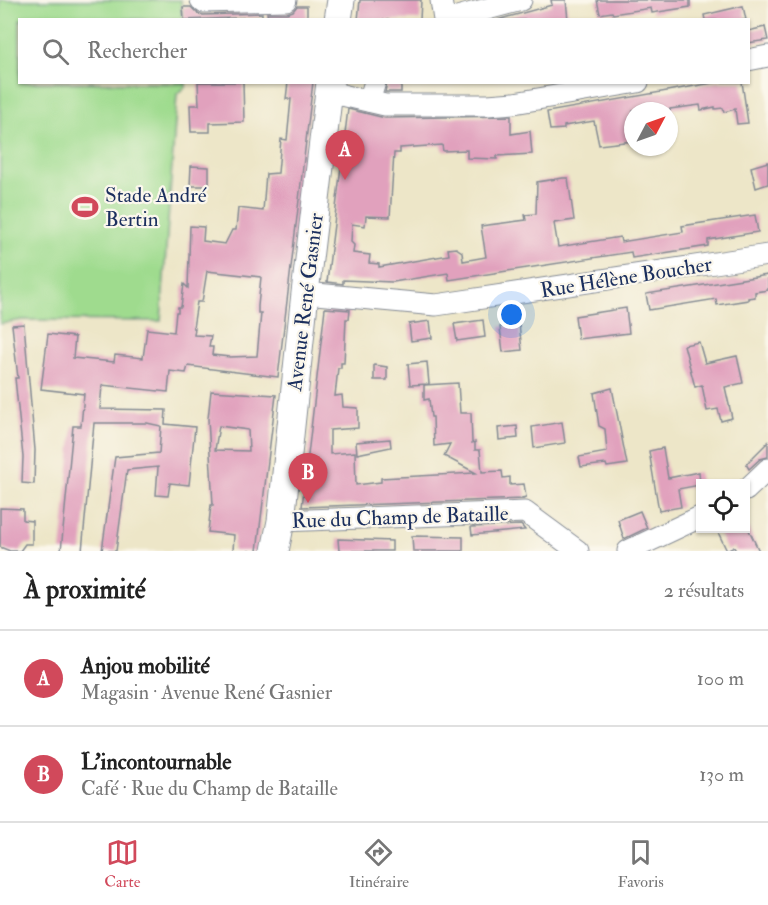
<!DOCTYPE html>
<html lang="fr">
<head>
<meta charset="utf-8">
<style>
  body { margin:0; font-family:"IM FELL Double Pica",serif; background:#f2f2f2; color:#222 }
  .controls { position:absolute; right:18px; bottom:18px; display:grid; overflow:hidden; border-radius:0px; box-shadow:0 2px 4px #0004 }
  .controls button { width:54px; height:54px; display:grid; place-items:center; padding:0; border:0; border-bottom:2px solid #e0e0e0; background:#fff; color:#222; font:30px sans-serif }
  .compass { position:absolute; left:624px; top:102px; width:54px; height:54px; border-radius:50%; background:#fff; box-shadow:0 2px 4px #0004; rotate:49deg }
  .you { position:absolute; left:512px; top:315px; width:21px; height:21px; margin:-15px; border:4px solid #fff; border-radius:50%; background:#1a73e8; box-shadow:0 0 0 9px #1a73e833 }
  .badge { display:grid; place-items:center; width:39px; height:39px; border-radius:50%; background:#d1495b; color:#fff; font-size:20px; font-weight:700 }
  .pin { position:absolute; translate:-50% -50px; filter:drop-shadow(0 2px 3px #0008) }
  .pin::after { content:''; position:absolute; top:32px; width:21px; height:18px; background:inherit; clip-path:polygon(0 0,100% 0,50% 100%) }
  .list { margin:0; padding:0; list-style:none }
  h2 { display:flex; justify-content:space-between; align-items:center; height:78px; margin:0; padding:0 24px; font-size:26px }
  h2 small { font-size:20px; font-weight:400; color:#767676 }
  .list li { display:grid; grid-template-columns:39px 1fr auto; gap:18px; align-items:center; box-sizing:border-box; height:96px; padding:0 24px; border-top:2px solid #e0e0e0 }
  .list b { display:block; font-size:22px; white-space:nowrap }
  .list p { margin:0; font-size:20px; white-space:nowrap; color:#767676 }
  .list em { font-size:20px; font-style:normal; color:#767676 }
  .icon { flex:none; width:33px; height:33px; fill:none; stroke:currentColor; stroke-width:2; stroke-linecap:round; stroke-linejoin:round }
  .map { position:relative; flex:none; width:768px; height:551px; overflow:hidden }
  .search { position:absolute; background:#fff; box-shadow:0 2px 4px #0004; left:18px; right:18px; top:18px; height:66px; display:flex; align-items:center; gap:15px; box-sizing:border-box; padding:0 21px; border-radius:0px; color:#767676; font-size:22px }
  .sheet { height:270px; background:#fff }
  nav { display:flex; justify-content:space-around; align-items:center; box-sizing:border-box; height:84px; border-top:2px solid #e0e0e0; background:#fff; font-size:16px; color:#767676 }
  nav a { display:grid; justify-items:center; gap:3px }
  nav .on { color:#d1495b }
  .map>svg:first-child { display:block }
  .garden { fill:#9fdb8e; stroke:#5d8576; stroke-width:1.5 }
  .building { fill:#e1a1bd; fill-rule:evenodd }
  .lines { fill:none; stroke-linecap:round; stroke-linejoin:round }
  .minor-casing { stroke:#848a93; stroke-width:23 }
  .major-casing { stroke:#848a93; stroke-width:29 }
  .minor { stroke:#fff; stroke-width:21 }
  .major { stroke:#fff; stroke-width:27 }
  .labels { text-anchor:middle; stroke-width:4.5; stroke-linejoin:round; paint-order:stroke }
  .poi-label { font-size:21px; fill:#1b2f5e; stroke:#fbf7ec; text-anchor:start }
  .street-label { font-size:21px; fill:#1b2f5e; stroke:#fbf7ec }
</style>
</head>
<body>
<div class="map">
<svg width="768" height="551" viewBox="0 0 768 551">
  <rect width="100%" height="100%" fill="#fbf7ec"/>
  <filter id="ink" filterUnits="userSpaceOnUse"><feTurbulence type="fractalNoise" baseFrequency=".0167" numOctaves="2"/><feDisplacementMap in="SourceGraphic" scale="12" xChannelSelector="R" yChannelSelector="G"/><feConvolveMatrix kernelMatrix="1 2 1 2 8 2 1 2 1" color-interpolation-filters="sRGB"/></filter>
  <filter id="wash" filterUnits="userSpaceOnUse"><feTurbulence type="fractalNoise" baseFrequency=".008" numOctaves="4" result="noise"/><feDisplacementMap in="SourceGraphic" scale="24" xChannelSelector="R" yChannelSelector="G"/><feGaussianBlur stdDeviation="1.35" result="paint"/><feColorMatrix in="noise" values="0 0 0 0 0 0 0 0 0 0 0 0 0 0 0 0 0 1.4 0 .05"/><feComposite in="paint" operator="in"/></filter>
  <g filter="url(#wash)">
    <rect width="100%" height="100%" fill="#ede6c8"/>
    <!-- garden -->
    <polygon class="garden" points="0,0 181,0 182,19 20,20 20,82 186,83 186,87 177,94 161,321 22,320 0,324"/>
    <g id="blocks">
      <!-- building -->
      <g class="building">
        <polygon points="360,0 421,0 420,20 358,20"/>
        <polygon points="551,0 566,0 568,20 497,20 552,5"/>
        <polygon points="597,0 690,0 690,7 652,13 651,8 613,14 612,12 600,14"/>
        <polygon points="297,6 307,6 307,18 299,18 299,20 268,19 267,13 287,13 293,11"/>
        <polygon points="743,6 746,20 705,20 704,15"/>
        <polygon points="183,7 191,7 198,14 203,15 262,13 262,17 184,20"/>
        <polygon points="765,27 768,40 748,43 748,31"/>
        <polygon points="198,82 243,82 244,122 210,123 210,132 191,132 190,105 199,105"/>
        <path d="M288,82h25l-35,295 -90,-11 -2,7 -16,-2 -2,21 -66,-7 -2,24 66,1 -1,14 30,3 -6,58 -19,-2 -2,13 -12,-1 2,-28 -31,3 -11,81h-14l13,-94 44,-4 2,-27 -14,-3h-53l-12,128h-21l12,-125h8l3,-32 -43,-5 7,-55 27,3 -2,21 41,4 1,-7 28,3 4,-29 27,3 2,-20h2v-5h3l3,-23 4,4 2,-62 14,1 -1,14 22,3 7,-14h4l2,-22 25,3 3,-37 12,-1 3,-34 6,1 4,-41h-5zM207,271l54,6 -3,29v7h3l-4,43 -27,1 -18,-2 1,-8h-4l2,-11 -17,-1 1,-7h-2l4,-26h5z"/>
        <polygon points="387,82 401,82 401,92 385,92"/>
        <polygon points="718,82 742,82 748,123 737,124 735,109 724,112 723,108 715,109 715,107 701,110 700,105 670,109 670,111 633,111 633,141 599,145 594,121 564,126 564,129 550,130 547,112"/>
        <polygon points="348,109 385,118 511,116 511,134 530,131 532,154 497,156 497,159 467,158 467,150 443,151 442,145 400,148 400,153 394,153 390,217 366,216 365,226 352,224 351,242 354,245 353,253 370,255 369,263 379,264 379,267 449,255 448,249 456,248 462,252 463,261 486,257 481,226 526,220 525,215 536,214 537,182 563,178 568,178 574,220 554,223 558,247 620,237 621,242 683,232 682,226 755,215 758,232 708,240 708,246 632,258 631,252 449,280 448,273 393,282 343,280 343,284 327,282"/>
        <polygon points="768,162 768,184 756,188 751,167"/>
        <polygon points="191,166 209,167 209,186 190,186"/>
        <polygon points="768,275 768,290 755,292 755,297 748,298 748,300 717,305 716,299 649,310 646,294"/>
        <polygon points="325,308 350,310 349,319 346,319 344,363 341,363 341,368 338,368 335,396 342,395 343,407 358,408 358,428 330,430 330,454 355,452 356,485 381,482 381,478 476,473 444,456 450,444 434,446 433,417 431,417 429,399 424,400 424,385 458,383 460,413 471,413 472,443 475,442 475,450 480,450 482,472 502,471 503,478 510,477 510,485 524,484 526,497 522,498 523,499 302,507"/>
        <polygon points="626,308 629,333 578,339 575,316"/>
        <polygon points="483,320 485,337 457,341 454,324"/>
        <polygon points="430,321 432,338 411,341 409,324"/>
        <polygon points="24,324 35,450 34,484 22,483 23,457 15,378 18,378 12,325"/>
        <polygon points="519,324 522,350 503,352 500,327"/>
        <polygon points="699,342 705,363 737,356 743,383 725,387 732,418 721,421 718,409 707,411 702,385 695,387 684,345"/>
        <polygon points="427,362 429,384 410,385 408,364"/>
        <polygon points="374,365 387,367 387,380 374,380"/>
        <polygon points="612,388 627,464 607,467 606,464 581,467 579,457 607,452 605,429 599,426 594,393"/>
        <path d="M211,391l65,4 -19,156h-24l1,-16 -26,-3 3,-27h2l-5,-86zM219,426l29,4 1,21 -34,-1z"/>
        <polygon points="562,422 565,443 534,448 532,427"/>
        <polygon points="517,426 518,438 499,440 498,428"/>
        <polygon points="390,439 391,447 357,454 356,442"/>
        <polygon points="768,442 768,457 760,459 749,469 746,464"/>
        <polygon points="663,448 668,478 699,472 700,485 678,489 681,507 659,511 649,451"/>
        <polygon points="0,508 23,509 23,520 32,521 32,544 25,544 20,551 10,551 0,547"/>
        <polygon points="640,511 647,528 624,539 618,520"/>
        <polygon points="521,525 525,530 472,535 471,527"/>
        <polygon points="716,528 748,528 759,551 736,551 734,547 727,551"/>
        <polygon points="412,536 463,537 463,551 413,551"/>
        <polygon points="338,539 392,541 392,551 339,551"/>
      </g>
    </g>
  </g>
  <g filter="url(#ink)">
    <use href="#blocks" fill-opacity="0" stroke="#848a93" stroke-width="1.5"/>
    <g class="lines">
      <!-- minor casing -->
      <g class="minor-casing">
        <g id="minor">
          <polyline points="201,0 203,2 286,0"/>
          <polyline points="441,0 444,20"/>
          <polyline points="446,20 521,0"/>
          <polyline points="748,60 768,56"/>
          <polyline points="329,92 385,105 488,105 514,103 638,82"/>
          <polyline points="369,101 375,82"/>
          <polyline points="305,293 436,305 768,255"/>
          <polyline points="746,490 768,469"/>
          <polyline points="281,521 525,512 578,551"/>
          <polyline points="628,551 700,517"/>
        </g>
      </g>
      <!-- major casing -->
      <g class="major-casing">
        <g id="major">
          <polyline points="338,20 341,0"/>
          <polyline points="275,551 281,521 305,293 330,82"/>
        </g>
      </g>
      <!-- minor -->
      <use href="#minor" class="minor"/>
      <!-- major -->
      <use href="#major" class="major"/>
    </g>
  </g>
  <!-- icons -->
  <defs>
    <g id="stadium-bare" transform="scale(2.07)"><path d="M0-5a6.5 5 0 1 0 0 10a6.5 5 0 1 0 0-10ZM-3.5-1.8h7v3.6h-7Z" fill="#d1495b" stroke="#fbf7ec" stroke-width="2.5" paint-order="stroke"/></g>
  </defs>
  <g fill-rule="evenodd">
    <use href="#stadium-bare" x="85" y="207"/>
  </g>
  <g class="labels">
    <!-- poi labels -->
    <g class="poi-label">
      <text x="105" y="202">Stade André<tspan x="105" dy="24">Bertin</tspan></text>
    </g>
    <!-- street labels -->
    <g class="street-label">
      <text transform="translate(626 277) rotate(-9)" y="7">Rue Hélène Boucher</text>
      <text transform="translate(305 302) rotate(-83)" y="7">Avenue René Gasnier</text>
      <text transform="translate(400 517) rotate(-2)" y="7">Rue du Champ de Bataille</text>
    </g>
  </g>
</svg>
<div class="controls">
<button><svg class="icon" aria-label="locate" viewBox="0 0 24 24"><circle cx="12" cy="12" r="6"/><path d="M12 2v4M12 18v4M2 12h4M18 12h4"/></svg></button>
</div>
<svg class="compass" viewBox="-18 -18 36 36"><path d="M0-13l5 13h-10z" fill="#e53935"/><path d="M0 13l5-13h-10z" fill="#767676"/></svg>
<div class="you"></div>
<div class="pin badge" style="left:345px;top:180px">A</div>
<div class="pin badge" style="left:308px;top:503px">B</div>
<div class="search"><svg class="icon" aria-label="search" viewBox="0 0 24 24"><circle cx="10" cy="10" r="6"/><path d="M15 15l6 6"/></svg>Rechercher</div>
</div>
<section class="sheet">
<h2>À proximité<small>2 résultats</small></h2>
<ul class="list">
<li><span class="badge">A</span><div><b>Anjou mobilité</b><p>Magasin · Avenue René Gasnier</p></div><em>100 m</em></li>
<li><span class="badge">B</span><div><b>L'incontournable</b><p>Café · Rue du Champ de Bataille</p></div><em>130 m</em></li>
</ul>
</section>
<nav>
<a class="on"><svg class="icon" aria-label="map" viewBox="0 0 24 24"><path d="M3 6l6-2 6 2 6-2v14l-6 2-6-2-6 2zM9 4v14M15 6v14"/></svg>Carte</a>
<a><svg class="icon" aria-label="directions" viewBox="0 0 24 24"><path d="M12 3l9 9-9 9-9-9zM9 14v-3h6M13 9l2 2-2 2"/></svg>Itinéraire</a>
<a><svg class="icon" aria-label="saved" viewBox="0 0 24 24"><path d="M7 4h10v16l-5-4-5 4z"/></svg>Favoris</a>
</nav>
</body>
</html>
